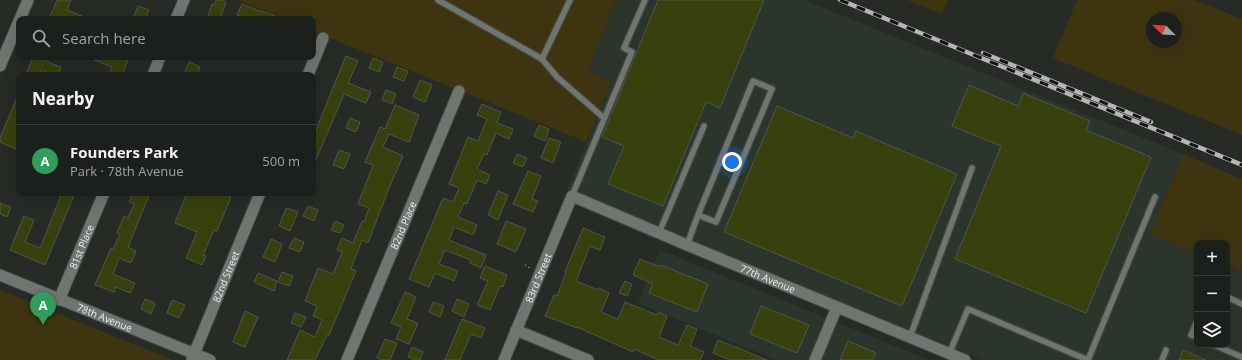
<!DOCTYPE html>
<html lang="en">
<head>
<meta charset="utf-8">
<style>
  body { margin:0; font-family:"Open Sans",sans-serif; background:#252825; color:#f1f3f6 }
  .controls { position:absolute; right:12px; bottom:12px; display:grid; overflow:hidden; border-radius:8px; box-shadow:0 4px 16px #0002 }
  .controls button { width:36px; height:36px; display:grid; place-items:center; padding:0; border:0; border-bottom:1px solid #3a3e3b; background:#1c201c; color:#f1f3f6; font:20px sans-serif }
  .compass { position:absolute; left:1146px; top:12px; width:36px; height:36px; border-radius:50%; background:#1c201c; box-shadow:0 4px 16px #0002; rotate:294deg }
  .you { position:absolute; left:732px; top:162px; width:14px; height:14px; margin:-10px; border:3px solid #fff; border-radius:50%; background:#1a73e8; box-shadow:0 0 0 6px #1a73e833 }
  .badge { display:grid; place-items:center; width:26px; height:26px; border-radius:50%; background:#8c9099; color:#fff; font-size:13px; font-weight:700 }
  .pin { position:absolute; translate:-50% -33px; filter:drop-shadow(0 1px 2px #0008) }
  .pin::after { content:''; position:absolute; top:21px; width:14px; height:12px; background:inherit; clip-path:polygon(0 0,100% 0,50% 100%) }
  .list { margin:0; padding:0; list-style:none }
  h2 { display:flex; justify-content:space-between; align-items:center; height:52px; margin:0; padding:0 16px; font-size:17px }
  h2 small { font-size:13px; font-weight:400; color:#a0a3a3 }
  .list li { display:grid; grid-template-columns:26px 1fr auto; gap:12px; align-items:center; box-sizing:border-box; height:72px; padding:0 16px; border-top:1px solid #3a3e3b }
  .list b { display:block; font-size:15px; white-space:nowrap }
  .list p { margin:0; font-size:13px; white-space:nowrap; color:#a0a3a3 }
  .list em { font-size:13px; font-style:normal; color:#a0a3a3 }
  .icon { flex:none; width:22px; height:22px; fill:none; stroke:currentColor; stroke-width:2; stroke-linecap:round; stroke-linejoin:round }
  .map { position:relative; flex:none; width:1242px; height:360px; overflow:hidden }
  .search { position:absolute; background:#1c201c; box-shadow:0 4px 16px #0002; left:16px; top:16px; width:300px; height:44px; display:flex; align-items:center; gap:10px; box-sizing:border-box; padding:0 14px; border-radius:8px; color:#a0a3a3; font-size:15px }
  .panel { position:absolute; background:#1c201c; box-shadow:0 4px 16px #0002; left:16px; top:72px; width:300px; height:124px; border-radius:8px }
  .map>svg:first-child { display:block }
  .built { fill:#2c352c }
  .green { fill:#3f3410; fill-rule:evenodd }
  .building { fill:#38400d; stroke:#53544e }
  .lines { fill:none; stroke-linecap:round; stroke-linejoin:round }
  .lane-casing { stroke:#444844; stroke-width:8 }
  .street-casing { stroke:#444844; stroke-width:13 }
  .path { stroke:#8c908c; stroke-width:1.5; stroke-dasharray:1 3; stroke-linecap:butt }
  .lane { stroke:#707570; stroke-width:5.5 }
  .street { stroke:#707570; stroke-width:11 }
  .rail-casing { stroke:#b4b7b4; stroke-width:4.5 }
  .rail { stroke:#111311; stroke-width:3; stroke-dasharray:9; stroke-linecap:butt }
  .labels { text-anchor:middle; stroke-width:3.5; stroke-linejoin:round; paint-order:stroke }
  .street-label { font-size:10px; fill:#ecefec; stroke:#111311 }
</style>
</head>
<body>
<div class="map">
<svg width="1242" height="360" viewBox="0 0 1242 360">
  <rect width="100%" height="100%" fill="#262b26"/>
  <!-- built -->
  <g class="built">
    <polygon points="616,0 804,0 1183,154 1150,234 1197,254 1197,345 1227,345 1227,266 1242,272 1242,360 981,360 567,189 612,82 588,72"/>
    <polygon points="660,250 929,360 777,360 638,303"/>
  </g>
  <!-- green -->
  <g class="green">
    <polygon points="237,0 616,0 588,72 612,82 586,142 313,31 313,19 284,19"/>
    <polygon points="907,0 948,0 942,14"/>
    <path d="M1077,0h118l47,19v116l-189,-77zM1152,18h24v24h-24z"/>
    <polygon points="1183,154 1242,179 1242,272 1227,266 1227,243 1197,243 1197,254 1150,234"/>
    <polygon points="0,290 173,360 0,360"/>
  </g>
  <!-- building -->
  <g class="building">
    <polygon points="57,0 71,0 67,10 89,19 49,19"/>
    <polygon points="216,0 221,0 226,2 220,19 207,19 212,4 214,5"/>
    <polygon points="658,0 764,0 720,108 706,102 663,206 608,184 624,146 602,137"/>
    <polygon points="242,4 262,12 262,11 282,19 248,19 237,15"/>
    <polygon points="138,6 149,10 146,19 133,19"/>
    <polygon points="346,56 358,61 348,83 371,92 366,103 344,94 313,167 313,137"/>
    <polygon points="33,57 46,57 45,61 61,67 58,75 53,75 41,70 39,75 26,75"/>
    <polygon points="87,57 129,57 122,75 109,75 112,67"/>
    <polygon points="373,58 383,62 379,72 369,68"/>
    <polygon points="189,62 200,67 197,75 184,75"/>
    <polygon points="397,67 408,71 404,81 393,77"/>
    <polygon points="420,80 432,85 425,102 413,97"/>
    <polygon points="969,85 1018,106 1023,93 1090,121 1086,130 1151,157 1086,313 955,259 1001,146 952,126"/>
    <polygon points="386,90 396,94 392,104 382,100"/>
    <polygon points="19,93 19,142 16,149 0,142 0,138"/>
    <polygon points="482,104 501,112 497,123 513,129 509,139 496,133 487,155 484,154 477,169 490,175 486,184 477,180 467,204 464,203 458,217 477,225 473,235 454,227 449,240 486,255 481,268 470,263 471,260 445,250 439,264 458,271 454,281 435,273 429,287 409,279 443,198 453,202 459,188 449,184 458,162 468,137 478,141 487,119 477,115"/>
    <polygon points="395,105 419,115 409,142 389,134 383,147 403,156 389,188 368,243 362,240 351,269 356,271 329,335 327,335 315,360 287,360 300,330 315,337 322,320 313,316 317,306 305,301 318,268 333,274 342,252 337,250 342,238 353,243 362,221 364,222 369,208 358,204 373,165 365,162 380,127 385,129"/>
    <polygon points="777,106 853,138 856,131 957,174 902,306 724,232"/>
    <polygon points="350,118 360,122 356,132 346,128"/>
    <polygon points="539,125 549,129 545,141 534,136"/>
    <polygon points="549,138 561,142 553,163 541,158"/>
    <polygon points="339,150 350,154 344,169 333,165"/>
    <polygon points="517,154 527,158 523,167 513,163"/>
    <polygon points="528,171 541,176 532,199 538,201 533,212 513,204"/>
    <polygon points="498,191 508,195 498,220 488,215"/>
    <polygon points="62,193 75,193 45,265 10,250 24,216 34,220 25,242 40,248"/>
    <polygon points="133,193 150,193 128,247 136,251 131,263 119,258 113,274 135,283 130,293 116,287 114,292 95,285 111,248 113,249 120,234 117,233 124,216 128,218 134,204 129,202"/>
    <polygon points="187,193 222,193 231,197 217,231 214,230 203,255 206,256 202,265 186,258 197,232 175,223"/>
    <polygon points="0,203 11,207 7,217 0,214"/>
    <polygon points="308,206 318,210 314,221 303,216"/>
    <polygon points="286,208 298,212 290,231 279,226"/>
    <polygon points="335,221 344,225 340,233 331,230"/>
    <polygon points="506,221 526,229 516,252 497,244"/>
    <polygon points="583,228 605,237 600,250 590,246 576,281 598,290 599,288 609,293 601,312 618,319 625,302 657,315 658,312 667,316 659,337 678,345 687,325 697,329 690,346 704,352 700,360 659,360 634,349 633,352 577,327 577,328 545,316 554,295 557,296 566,272 565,272"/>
    <polygon points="294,238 304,242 300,252 289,248"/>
    <polygon points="271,239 282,244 275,262 263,257"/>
    <polygon points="640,259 660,267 661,265 708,284 697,312 649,293 653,284 633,275"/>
    <polygon points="485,266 507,275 503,287 500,286 490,310 477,305 488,281 480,278"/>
    <polygon points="282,272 293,276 289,286 278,282"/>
    <polygon points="258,273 277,281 274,291 254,282"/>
    <polygon points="625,281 632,284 627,296 619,293"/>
    <polygon points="405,292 416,297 407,319 418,323 409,344 396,339 401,327 391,323"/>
    <polygon points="145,299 155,303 151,314 141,309"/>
    <polygon points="457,299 469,304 464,317 452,311"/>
    <polygon points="172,300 185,305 179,318 167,313"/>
    <polygon points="433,302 444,306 440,317 429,312"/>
    <polygon points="761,306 809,325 797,353 750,334"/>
    <polygon points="245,311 258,317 245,347 233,342"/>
    <polygon points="295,313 306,317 301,327 291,323"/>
    <polygon points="462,319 485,328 481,338 471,334 460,360 445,360"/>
    <polygon points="385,339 397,343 390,360 382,360 377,358"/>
    <polygon points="718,340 738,348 767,360 730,360 713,353"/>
    <polygon points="848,341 876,353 873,360 840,360"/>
    <polygon points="412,347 423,352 420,360 416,360 408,357"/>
    <polygon points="1183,350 1206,360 1179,360"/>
  </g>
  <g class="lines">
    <!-- lane casing -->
    <g class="lane-casing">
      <g id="lane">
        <polyline points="438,0 542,59 557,77 604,118"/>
        <polyline points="542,59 570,0"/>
        <polyline points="572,196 632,52 624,48 645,0"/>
        <polyline points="659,233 704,126"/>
        <polyline points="687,245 698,215 753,81 772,89 716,222 698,215"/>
        <polyline points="1227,297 1242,304"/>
        <polyline points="1197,321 1191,335 1197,337"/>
        <polyline points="910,337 972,168"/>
        <polyline points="1214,345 1242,357"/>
        <polyline points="949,354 968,309 1088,360"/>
        <polyline points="1088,360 1155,197"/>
        <polyline points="1162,360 1166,350"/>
      </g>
    </g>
    <!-- street casing -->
    <g class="street-casing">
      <g id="street">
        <polyline points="20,19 28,0"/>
        <polyline points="176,19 184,0"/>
        <polyline points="0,66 19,21"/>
        <polyline points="153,75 160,57"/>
        <polyline points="308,75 323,38"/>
        <path id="s1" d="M0,275l210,85"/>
        <path id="s2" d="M59,300l45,-107"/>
        <polyline points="516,330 588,360"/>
        <path id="s3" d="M192,359l68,-166"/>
        <path id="s4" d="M347,360l112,-269"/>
        <path id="s5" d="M504,360l68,-164 115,49 278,115"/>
        <polyline points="815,360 837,307"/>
      </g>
    </g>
    <!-- path -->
    <polyline class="path" points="525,265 530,268"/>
    <!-- lane -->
    <use href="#lane" class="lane"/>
    <!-- street -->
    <use href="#street" class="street"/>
    <!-- rail casing -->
    <g class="rail-casing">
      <g id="rail">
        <polyline points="840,0 1242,165"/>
        <polyline points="983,53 1151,122"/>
      </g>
    </g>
    <!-- rail -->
    <use href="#rail" class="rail"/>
  </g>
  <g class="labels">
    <!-- street labels -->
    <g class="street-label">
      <text dy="4" stroke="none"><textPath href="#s4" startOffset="146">82nd Place</textPath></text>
      <text dy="4" stroke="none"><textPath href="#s2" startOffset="58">81st Place</textPath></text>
      <text dy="4" stroke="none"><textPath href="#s3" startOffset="89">82nd Street</textPath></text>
      <text dy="4" stroke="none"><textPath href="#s5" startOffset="89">83rd Street</textPath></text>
      <text dy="4" stroke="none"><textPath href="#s5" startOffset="390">77th Avenue</textPath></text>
      <text dy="4" stroke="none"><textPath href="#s1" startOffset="113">78th Avenue</textPath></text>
    </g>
  </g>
</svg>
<div class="controls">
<button>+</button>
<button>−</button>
<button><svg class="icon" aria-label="layers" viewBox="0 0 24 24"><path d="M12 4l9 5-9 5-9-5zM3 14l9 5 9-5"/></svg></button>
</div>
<svg class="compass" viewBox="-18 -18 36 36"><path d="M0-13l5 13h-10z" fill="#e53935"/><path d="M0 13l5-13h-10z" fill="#a0a3a3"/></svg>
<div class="you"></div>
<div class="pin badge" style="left:43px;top:325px;background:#2e9e5b">A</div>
<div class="search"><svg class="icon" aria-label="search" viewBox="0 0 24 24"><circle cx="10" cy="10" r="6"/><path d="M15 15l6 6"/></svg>Search here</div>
<section class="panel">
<h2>Nearby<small></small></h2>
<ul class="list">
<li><span class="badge" style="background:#2e9e5b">A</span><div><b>Founders Park</b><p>Park · 78th Avenue</p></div><em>500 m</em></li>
</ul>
</section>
</div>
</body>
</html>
